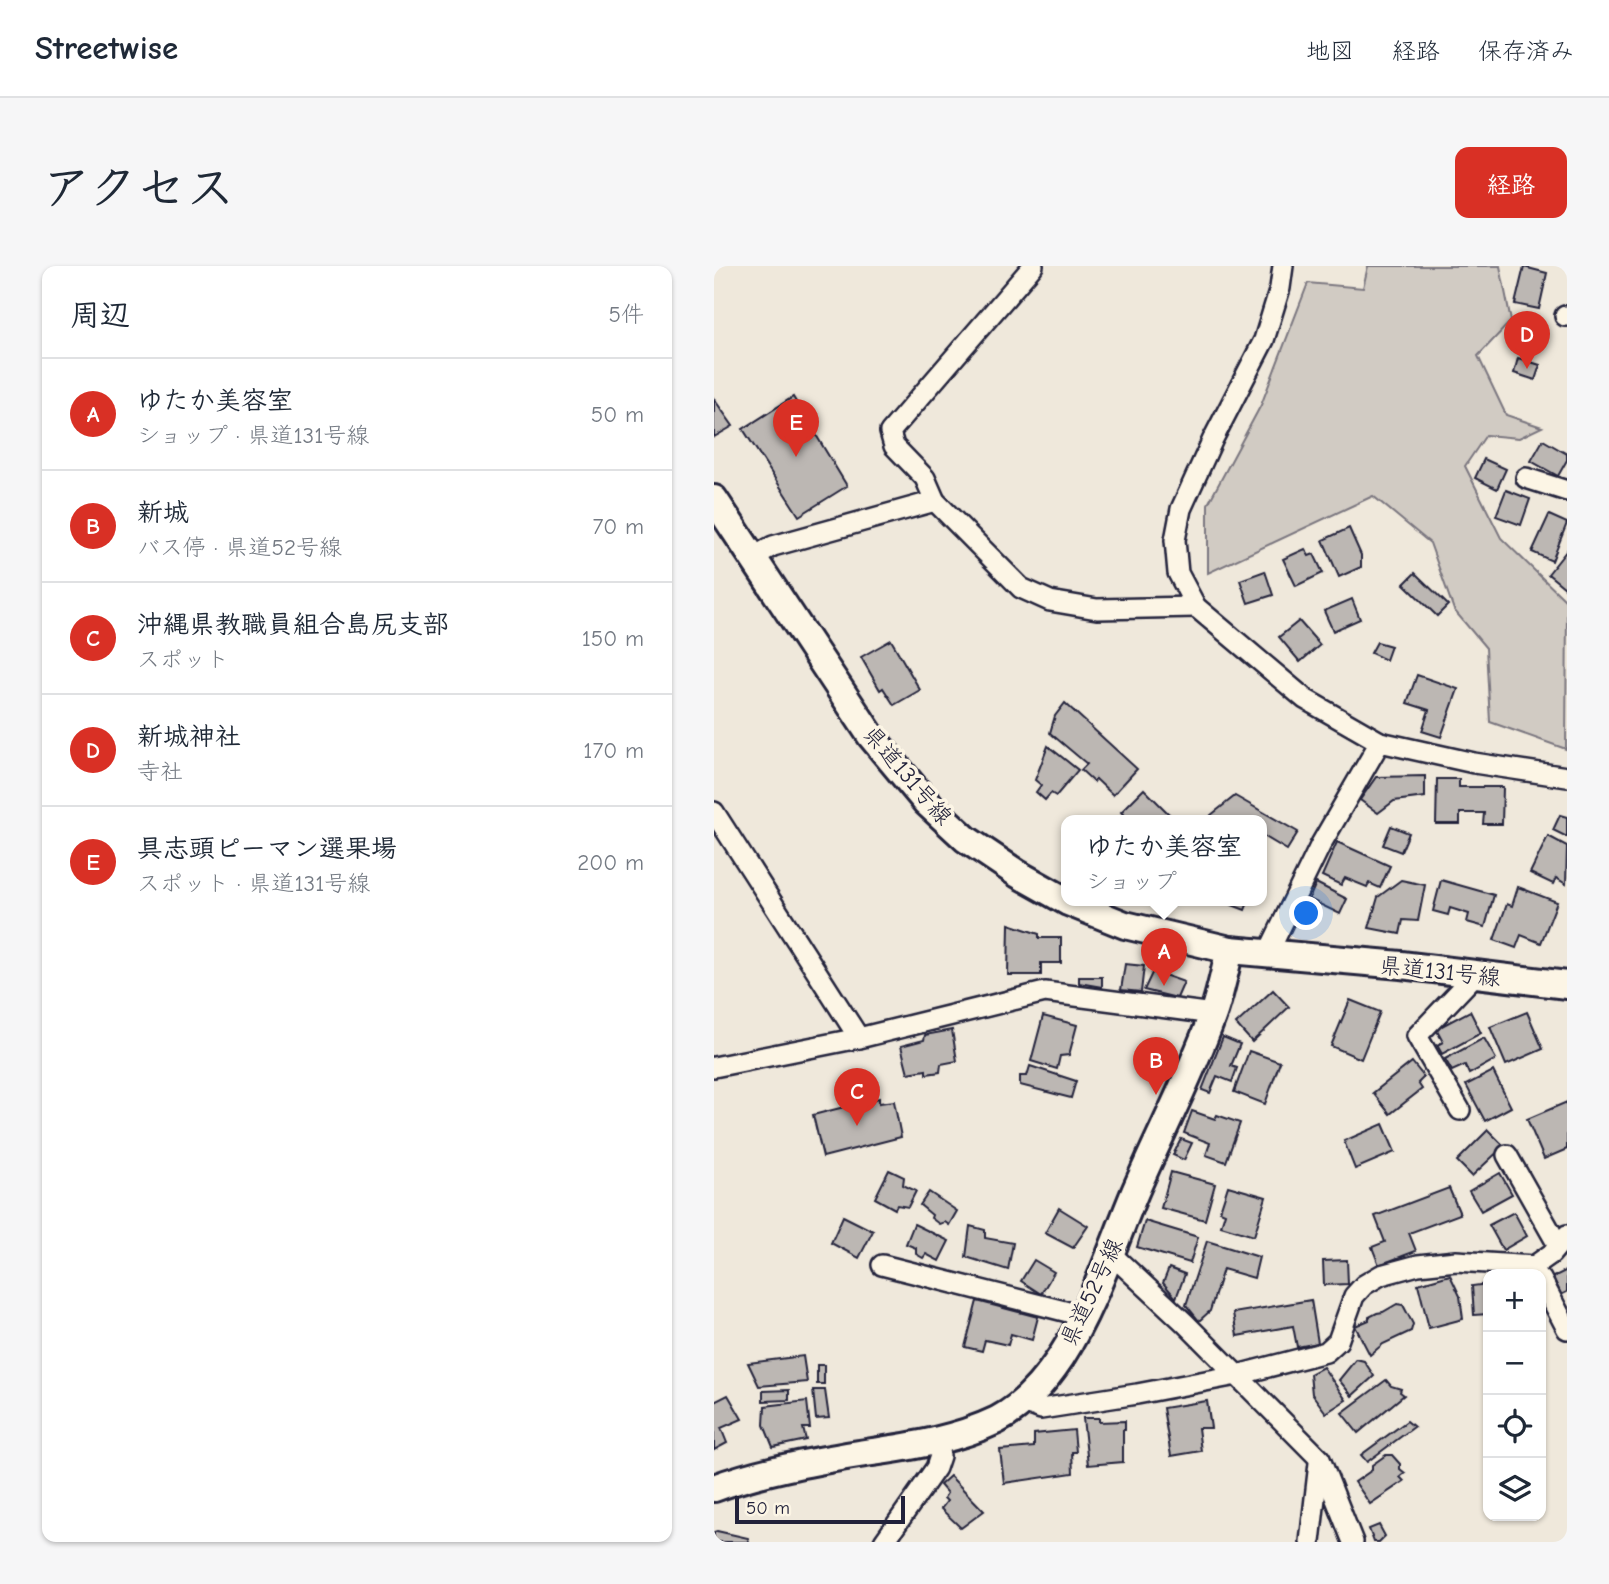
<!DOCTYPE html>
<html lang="ja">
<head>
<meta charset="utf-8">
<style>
  body { margin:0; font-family:"Comic Neue","Klee One",sans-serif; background:#f6f6f7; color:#1f2937 }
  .controls { position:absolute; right:21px; bottom:21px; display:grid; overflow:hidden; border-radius:14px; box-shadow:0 2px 5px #0004 }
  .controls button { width:63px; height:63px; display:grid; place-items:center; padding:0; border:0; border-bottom:2px solid #e0e1e3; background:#fff; color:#1f2937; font:35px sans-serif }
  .scale { position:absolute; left:21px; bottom:18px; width:170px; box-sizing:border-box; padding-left:7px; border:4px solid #22223b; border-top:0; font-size:19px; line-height:24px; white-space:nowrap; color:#22223b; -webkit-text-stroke:5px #fcf5e5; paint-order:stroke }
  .you { position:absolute; left:593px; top:648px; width:24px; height:24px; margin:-18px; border:5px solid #fff; border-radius:50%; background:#1a73e8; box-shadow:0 0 0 10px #1a73e833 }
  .badge { display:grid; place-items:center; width:46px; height:46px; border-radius:50%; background:#d93025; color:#fff; font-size:23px; font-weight:700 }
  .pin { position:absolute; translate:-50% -58px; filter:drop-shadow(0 2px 4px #0008) }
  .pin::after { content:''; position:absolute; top:37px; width:24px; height:21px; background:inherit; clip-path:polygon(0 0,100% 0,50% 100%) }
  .popup { position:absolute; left:347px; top:549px; width:206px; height:91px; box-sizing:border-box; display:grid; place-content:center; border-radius:14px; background:#fff; filter:drop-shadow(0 2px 5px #0005); font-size:23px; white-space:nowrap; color:#747a83 }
  .popup b { font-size:26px; color:#1f2937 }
  .popup::after { content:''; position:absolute; left:50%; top:100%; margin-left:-14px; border:14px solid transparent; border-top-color:#fff }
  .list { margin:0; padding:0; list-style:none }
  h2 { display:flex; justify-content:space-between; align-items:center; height:91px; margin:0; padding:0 28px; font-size:30px }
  h2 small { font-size:23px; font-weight:400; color:#747a83 }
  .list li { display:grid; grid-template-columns:46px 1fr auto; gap:21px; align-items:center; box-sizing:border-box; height:112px; padding:0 28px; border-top:2px solid #e0e1e3 }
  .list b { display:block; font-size:26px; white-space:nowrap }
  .list p { margin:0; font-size:23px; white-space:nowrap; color:#747a83 }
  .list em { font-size:23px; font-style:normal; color:#747a83 }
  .icon { flex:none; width:38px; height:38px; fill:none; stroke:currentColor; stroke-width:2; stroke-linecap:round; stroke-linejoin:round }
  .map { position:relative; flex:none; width:853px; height:1276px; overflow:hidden; border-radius:14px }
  header { display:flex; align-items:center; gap:42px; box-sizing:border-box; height:98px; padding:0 35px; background:#fff; border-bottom:2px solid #e0e1e3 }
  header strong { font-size:33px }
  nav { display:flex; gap:38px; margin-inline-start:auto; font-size:24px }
  .intro { display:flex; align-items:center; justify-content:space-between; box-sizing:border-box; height:168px; padding:0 42px }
  h1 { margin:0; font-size:49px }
  .button { padding:18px 32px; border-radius:14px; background:#d93025; color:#fff; font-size:24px; font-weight:700 }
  main { display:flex; gap:42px; padding:0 42px }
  aside { flex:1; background:#fff; border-radius:14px; box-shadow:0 2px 5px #0004 }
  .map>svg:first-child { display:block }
  .green { fill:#d1cbc3; stroke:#7a767f; stroke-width:2 }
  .building { fill:#bcb7b3; stroke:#22223b; stroke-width:2 }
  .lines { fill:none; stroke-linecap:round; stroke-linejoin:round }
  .street-casing { stroke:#22223b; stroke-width:24 }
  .secondary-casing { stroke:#22223b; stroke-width:32 }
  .street { stroke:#fcf5e5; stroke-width:19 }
  .secondary { stroke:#fcf5e5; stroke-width:26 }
  .labels { text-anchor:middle; stroke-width:7; stroke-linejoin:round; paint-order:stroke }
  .street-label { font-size:23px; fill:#22223b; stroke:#fcf5e5 }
</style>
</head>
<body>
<header>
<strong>Streetwise</strong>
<nav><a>地図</a><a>経路</a><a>保存済み</a></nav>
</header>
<div class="intro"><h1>アクセス</h1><a class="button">経路</a></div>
<main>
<aside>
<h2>周辺<small>5件</small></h2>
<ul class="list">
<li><span class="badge">A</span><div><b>ゆたか美容室</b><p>ショップ · 県道131号線</p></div><em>50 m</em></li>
<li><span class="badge">B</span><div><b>新城</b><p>バス停 · 県道52号線</p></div><em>70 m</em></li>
<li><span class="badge">C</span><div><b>沖縄県教職員組合島尻支部</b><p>スポット</p></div><em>150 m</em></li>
<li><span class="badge">D</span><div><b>新城神社</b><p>寺社</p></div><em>170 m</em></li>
<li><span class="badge">E</span><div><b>具志頭ピーマン選果場</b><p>スポット · 県道131号線</p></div><em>200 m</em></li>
</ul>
</aside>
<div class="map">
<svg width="853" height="1276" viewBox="0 0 853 1276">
  <rect width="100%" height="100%" fill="#efe8db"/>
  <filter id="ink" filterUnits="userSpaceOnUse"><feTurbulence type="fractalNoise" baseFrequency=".0143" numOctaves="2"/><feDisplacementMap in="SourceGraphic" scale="14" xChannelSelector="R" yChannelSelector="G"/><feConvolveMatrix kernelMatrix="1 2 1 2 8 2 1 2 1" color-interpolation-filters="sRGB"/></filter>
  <g filter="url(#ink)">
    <!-- green -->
    <polygon class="green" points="654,0 786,0 797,55 764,90 792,149 828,161 805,172 772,169 751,200 787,272 853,336 852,483 776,456 772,382 740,344 716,277 659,230 494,307 494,238 547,139 594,17 649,22"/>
    <!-- building -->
    <g class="building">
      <polygon points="810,1 833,7 825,43 801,38"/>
      <polygon points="804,92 826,99 821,114 800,107"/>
      <polygon points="79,131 133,220 85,250 29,163"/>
      <polygon points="0,133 19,160 0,171"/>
      <polygon points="829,174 853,188 853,194 844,210 817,195"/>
      <polygon points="770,193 792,203 783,223 761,212"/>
      <polygon points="792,224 816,233 807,259 782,250"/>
      <polygon points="835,249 853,257 838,295 818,286"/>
      <polygon points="635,262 647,289 647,301 625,311 609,274"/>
      <polygon points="591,283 595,290 600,288 609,307 582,320 569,293"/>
      <polygon points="853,284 853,319 851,322 834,308"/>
      <polygon points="551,305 559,329 534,337 526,314"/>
      <polygon points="701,307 734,339 723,350 690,318"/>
      <polygon points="638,333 646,353 619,365 610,345"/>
      <polygon points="585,355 606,379 586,396 565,371"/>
      <polygon points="177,374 206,424 180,439 169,422 166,424 147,391"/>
      <polygon points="663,376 677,380 672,394 657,387"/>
      <polygon points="703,409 744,423 727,471 708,465 715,444 693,437"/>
      <polygon points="351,437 423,503 399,529 382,513 380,516 367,504 373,498 336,467 341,450"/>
      <polygon points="334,480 364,504 342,530 337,527 331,534 322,526 327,519 321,514"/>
      <polygon points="711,510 711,531 680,535 664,547 646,534 662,511"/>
      <polygon points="723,513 745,513 745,521 789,521 788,558 769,558 770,547 746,547 746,558 722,558"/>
      <polygon points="430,523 461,554 414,554 407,546"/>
      <polygon points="521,530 584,566 573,584 548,569 548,554 495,554 497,549"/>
      <polygon points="846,549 853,551 853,571 839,564"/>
      <polygon points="677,560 695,567 687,586 669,579"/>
      <polygon points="834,570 853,580 852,618 842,612 839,618 816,607"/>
      <polygon points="623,576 676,600 666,622 655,617 653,621 631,612 627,619 608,610"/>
      <polygon points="687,614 711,619 704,655 689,654 686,668 655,662 664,631"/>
      <polygon points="727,614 780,629 771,661 753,656 755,648 736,642 734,649 719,645"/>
      <polygon points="602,617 633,633 626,648 595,633"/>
      <polygon points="804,621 843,636 827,677 807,669 802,682 780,674 793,638 798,640"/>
      <polygon points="505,634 535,634 531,644"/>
      <polygon points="295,658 325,668 325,672 347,672 347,697 327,697 327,709 294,709"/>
      <polygon points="411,698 430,700 427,726 407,724"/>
      <polygon points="439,705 470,716 463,732 430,724"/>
      <polygon points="365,711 388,711 388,721 365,717"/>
      <polygon points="559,724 575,741 538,776 522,758"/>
      <polygon points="636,734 666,746 647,793 617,780"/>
      <polygon points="756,745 767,767 728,788 723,779 729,776 722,763"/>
      <polygon points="813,746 829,783 792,799 776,761"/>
      <polygon points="329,750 363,759 355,789 346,790 343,803 317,795"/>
      <polygon points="238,764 243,795 227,798 226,806 212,808 212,804 194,807 187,780 210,774 211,769"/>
      <polygon points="509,771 526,778 517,800 523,802 518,816 503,810 496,827 488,824"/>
      <polygon points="770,772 782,793 755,808 751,799 738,805 731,793"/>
      <polygon points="535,785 566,796 551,838 520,826"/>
      <polygon points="698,796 710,811 704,817 708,823 676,848 659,827"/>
      <polygon points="316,800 362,815 357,832 306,819 306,810 313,810"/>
      <polygon points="779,805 797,841 771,855 752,819"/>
      <polygon points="165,832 165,837 180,835 187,871 109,891 99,849"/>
      <polygon points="853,836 853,883 830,893 813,853"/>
      <polygon points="478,845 501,853 503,849 526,857 512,896 492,889 496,877 470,867"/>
      <polygon points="669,858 681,886 641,903 630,875"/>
      <polygon points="774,864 790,880 758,910 743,895"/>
      <polygon points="467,873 478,877 470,894 459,889"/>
      <polygon points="175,904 190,911 189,919 202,925 194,941 183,939 181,943 161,932"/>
      <polygon points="457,906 501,918 491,954 447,942"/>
      <polygon points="786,907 798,928 767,945 755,925"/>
      <polygon points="514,920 552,931 540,970 507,960 511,947 506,945"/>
      <polygon points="735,922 746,948 695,967 702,985 665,999 658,981 671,976 661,950"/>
      <polygon points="215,926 243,945 235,959 231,956 225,958 217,952 218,949 206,939"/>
      <polygon points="345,942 374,960 359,982 331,967"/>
      <polygon points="800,946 813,970 789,984 775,959"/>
      <polygon points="129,950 159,965 145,992 117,977"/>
      <polygon points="431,955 484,971 476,997 423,981"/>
      <polygon points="200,958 235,975 225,995 212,988 209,992 202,988 202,982 192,978"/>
      <polygon points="256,960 271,964 271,972 299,977 294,1004 252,991"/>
      <polygon points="493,975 545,991 540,1012 509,1003 496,1045 485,1055 472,1039"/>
      <polygon points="320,994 340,1006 327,1028 307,1015"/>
      <polygon points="633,994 634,1018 610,1019 609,995"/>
      <polygon points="455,1002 471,1008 462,1032 449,1017"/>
      <polygon points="853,1004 853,1026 847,1029 839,1011"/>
      <polygon points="736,1009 746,1030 749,1053 715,1062 704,1018"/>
      <polygon points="774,1018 774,1048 760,1049 758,1020"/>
      <polygon points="597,1034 604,1077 583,1081 579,1060 523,1070 519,1047"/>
      <polygon points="263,1035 324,1051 318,1074 297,1068 294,1079 271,1074 268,1085 251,1081"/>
      <polygon points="683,1038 689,1039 699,1058 697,1065 669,1078 656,1089 641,1060 655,1054 655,1051 663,1047 669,1046"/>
      <polygon points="89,1090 93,1116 45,1120 34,1097"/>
      <polygon points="642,1093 650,1095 660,1110 638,1130 625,1114"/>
      <rect x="103" y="1099" width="7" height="19"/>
      <polygon points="609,1101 632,1134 612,1147 598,1128 596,1108"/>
      <polygon points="672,1114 677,1120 687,1123 686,1126 690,1129 644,1167 628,1147"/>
      <polygon points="75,1124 75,1134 49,1135 49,1125"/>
      <polygon points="99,1124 111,1124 115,1152 102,1153"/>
      <polygon points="14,1129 28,1153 7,1162 13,1177 0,1184 0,1136"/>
      <polygon points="93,1135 96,1162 89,1162 92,1174 59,1181 50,1159 51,1140"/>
      <polygon points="493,1135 497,1162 484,1162 487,1185 457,1190 449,1142"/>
      <polygon points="369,1152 385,1152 385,1156 411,1155 411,1164 409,1164 409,1196 374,1199"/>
      <polygon points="693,1155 700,1161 653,1196 647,1189"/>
      <polygon points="360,1164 362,1186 358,1186 359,1207 290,1217 286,1184 320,1181 320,1168"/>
      <polygon points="672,1189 678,1189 686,1198 686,1203 691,1207 686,1211 690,1215 656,1238 641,1216 658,1204 658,1199"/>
      <polygon points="236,1210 270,1245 247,1262 227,1243 233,1235 230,1232 233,1227 226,1219"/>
      <polygon points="665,1259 671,1270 665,1276 660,1276 655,1263"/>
      <polygon points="3,1265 34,1272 35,1276 0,1276 0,1266"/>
    </g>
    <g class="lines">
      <!-- street casing -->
      <g class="street-casing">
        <g id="street">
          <polyline points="319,0 176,166 180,180 211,212 221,235 307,322 336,335 383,343 482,341"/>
          <polyline points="569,0 566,22 550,74 499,173 467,243 461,274 464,307 482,341 591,433 666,476 760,497 853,511"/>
          <polyline points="851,50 853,50"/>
          <polyline points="812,212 853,225"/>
          <polyline points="38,292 59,280 221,235"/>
          <polyline points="0,546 145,772"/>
          <polyline points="554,687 607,578 666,476"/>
          <polyline points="0,801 145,772 331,726 499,748"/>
          <polyline points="746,844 703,770 762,708"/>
          <polyline points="793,889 844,979"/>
          <polyline points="396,987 471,1057 606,1193 639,1276"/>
          <polyline points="168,999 370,1050"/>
          <polyline points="827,1013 853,1063"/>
          <polyline points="309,1136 327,1143 423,1128 523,1109 612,1086 624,1075 640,1030 650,1019 667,1009 704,999 742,995 820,1000 837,988 853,969"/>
          <polyline points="170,1276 222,1202 226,1190 223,1176"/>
          <polyline points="596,1276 605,1197"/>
        </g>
      </g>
      <!-- secondary casing -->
      <g class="secondary-casing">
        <g id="secondary">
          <polyline points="0,233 157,470 212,536 252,573 304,608 354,636 411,659 516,684 687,699 853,719"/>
          <path d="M0,1222c46,-17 96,-26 145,-34 47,-7 94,-13 138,-34 27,-14 48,-39 64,-63 32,-50 51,-110 74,-165 25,-58 55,-115 77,-175 8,-21 12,-44 18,-67"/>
        </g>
      </g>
      <!-- street -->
      <use href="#street" class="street"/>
      <!-- secondary -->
      <use href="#secondary" class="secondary"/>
    </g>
  </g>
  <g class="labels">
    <!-- street labels -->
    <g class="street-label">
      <text transform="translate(194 509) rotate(49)" y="8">県道131号線</text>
      <text transform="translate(726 705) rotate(6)" y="8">県道131号線</text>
      <text transform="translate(377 1026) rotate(-65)" y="8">県道52号線</text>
    </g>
  </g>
</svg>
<div class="controls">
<button>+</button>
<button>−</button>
<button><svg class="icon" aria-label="locate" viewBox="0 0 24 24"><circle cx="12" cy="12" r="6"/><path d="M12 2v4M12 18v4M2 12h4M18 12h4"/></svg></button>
<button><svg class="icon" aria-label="layers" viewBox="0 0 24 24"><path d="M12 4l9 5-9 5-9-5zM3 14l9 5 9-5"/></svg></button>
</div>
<div class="scale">50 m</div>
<div class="you"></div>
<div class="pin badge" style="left:450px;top:720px">A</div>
<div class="popup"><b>ゆたか美容室</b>ショップ</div>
<div class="pin badge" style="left:442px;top:829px">B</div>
<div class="pin badge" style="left:143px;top:860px">C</div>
<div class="pin badge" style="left:813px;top:103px">D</div>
<div class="pin badge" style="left:82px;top:191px">E</div>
</div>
</main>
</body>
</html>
